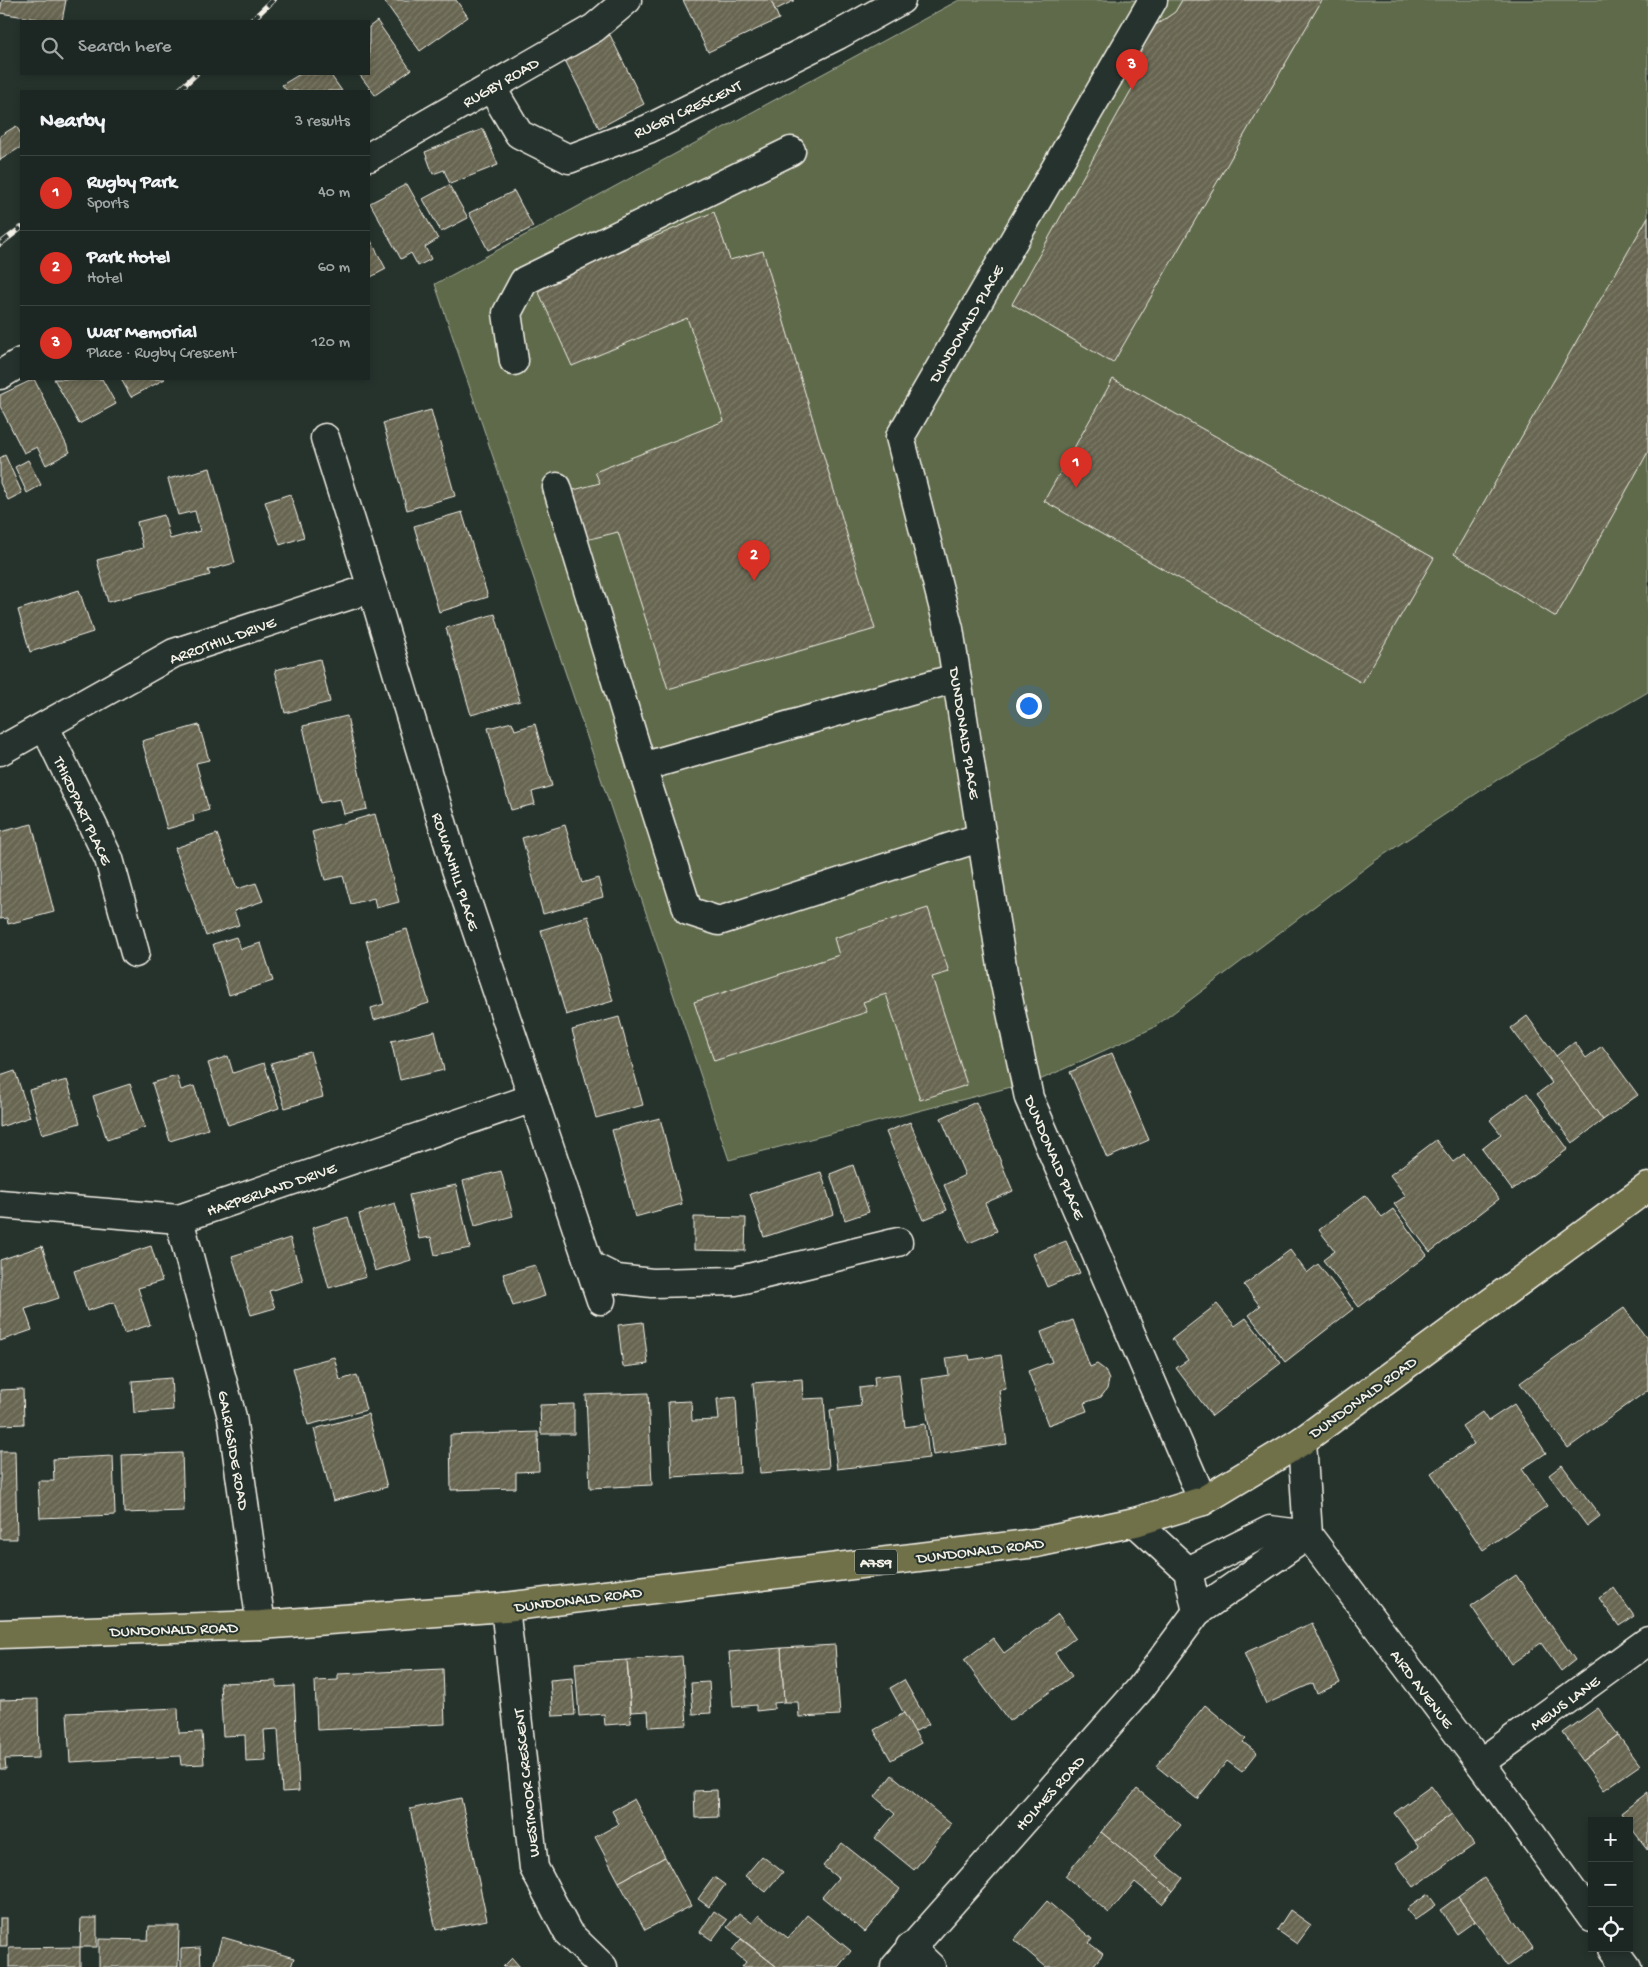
<!DOCTYPE html>
<html lang="en">
<head>
<meta charset="utf-8">
<style>
  body { margin:0; font-family:"Gochi Hand",sans-serif; background:#29322f; color:#f1f3f6 }
  .controls { position:absolute; right:15px; bottom:15px; display:grid; overflow:hidden; border-radius:0px; box-shadow:0 2px 8px #0003 }
  .controls button { width:45px; height:45px; display:grid; place-items:center; padding:0; border:0; border-bottom:1px solid #3a4340; background:#1c2622; color:#f1f3f6; font:25px sans-serif }
  .you { position:absolute; left:1028px; top:705px; width:18px; height:18px; margin:-12px; border:4px solid #fff; border-radius:50%; background:#1a73e8; box-shadow:0 0 0 8px #1a73e833 }
  .badge { display:grid; place-items:center; width:32px; height:32px; border-radius:50%; background:#d93025; color:#fff; font-size:16px; font-weight:700 }
  .pin { position:absolute; translate:-50% -41px; filter:drop-shadow(0 1px 2px #0008) }
  .pin::after { content:''; position:absolute; top:26px; width:18px; height:15px; background:inherit; clip-path:polygon(0 0,100% 0,50% 100%) }
  .list { margin:0; padding:0; list-style:none }
  h2 { display:flex; justify-content:space-between; align-items:center; height:65px; margin:0; padding:0 20px; font-size:21px }
  h2 small { font-size:16px; font-weight:400; color:#a0a5a5 }
  .list li { display:grid; grid-template-columns:32px 1fr auto; gap:15px; align-items:center; box-sizing:border-box; height:75px; padding:0 20px; border-top:1px solid #3a4340 }
  .list b { display:block; font-size:19px; white-space:nowrap }
  .list p { margin:0; font-size:16px; white-space:nowrap; color:#a0a5a5 }
  .list em { font-size:16px; font-style:normal; color:#a0a5a5 }
  .icon { flex:none; width:28px; height:28px; fill:none; stroke:currentColor; stroke-width:2; stroke-linecap:round; stroke-linejoin:round }
  .map { position:relative; flex:none; width:1648px; height:1967px; overflow:hidden }
  .search { position:absolute; background:#1c2622; box-shadow:0 2px 8px #0003; left:20px; top:20px; width:350px; height:55px; display:flex; align-items:center; gap:12px; box-sizing:border-box; padding:0 18px; border-radius:0px; color:#a0a5a5; font-size:19px }
  .panel { position:absolute; background:#1c2622; box-shadow:0 2px 8px #0003; left:20px; top:90px; width:350px; height:290px; border-radius:0px }
  .map>svg:first-child { display:block }
  .grass { fill:#5f6b4c; stroke:#aaae9a }
  .building { fill:url(#building-hatch); stroke:#f4f1e8 }
  .lines { fill:none; stroke-linecap:round; stroke-linejoin:round }
  .minor-casing { stroke:#f4f1e8; stroke-width:31 }
  .major-casing { stroke:#f4f1e8; stroke-width:31 }
  .minor { stroke:#26332d; stroke-width:28 }
  .major { stroke:#6f704a; stroke-width:28 }
  .rail-casing { stroke:#f4f1e8; stroke-width:5.5 }
  .rail { stroke:#26332d; stroke-width:4; stroke-dasharray:11; stroke-linecap:butt }
  .labels { text-anchor:middle; stroke-width:4; stroke-linejoin:round; paint-order:stroke }
  .shield { fill:#26332d; stroke:#b6b8b0; stroke-width:1 }
  .shield-label { font-size:15px; font-weight:bold; fill:#f4f1e8 }
  .street-label { font-size:16px; fill:#f4f1e8; stroke:#26332d }
</style>
</head>
<body>
<div class="map">
<svg width="1648" height="1967" viewBox="0 0 1648 1967">
  <defs>
    <pattern id="building-hatch" width="6" height="6" patternUnits="userSpaceOnUse" patternTransform="scale(1.25)"><rect width="6" height="6" fill="#676551"/><path d="M-1 1l2-2M0 6l6-6M5 7l2-2" fill="none" stroke="#7d7c6a"/></pattern>
  </defs>
  <rect width="100%" height="100%" fill="#26332d"/>
  <filter id="ink" filterUnits="userSpaceOnUse"><feTurbulence type="fractalNoise" baseFrequency=".02" numOctaves="2"/><feDisplacementMap in="SourceGraphic" scale="10" xChannelSelector="R" yChannelSelector="G"/><feConvolveMatrix kernelMatrix="1 2 1 2 8 2 1 2 1" color-interpolation-filters="sRGB"/></filter>
  <g filter="url(#ink)">
    <!-- grass -->
    <polygon class="grass" points="959,0 1648,0 1648,692 1500,778 1376,860 1153,1028 1042,1079 729,1160 435,284"/>
    <!-- building -->
    <g class="building">
      <polygon points="2,0 66,0 62,21 50,21 0,13"/>
      <polygon points="387,0 456,0 468,17 420,51 385,2"/>
      <polygon points="683,0 771,0 779,19 708,52"/>
      <polygon points="771,0 795,0 775,10"/>
      <polygon points="1182,0 1322,0 1113,363 1012,304 1134,85 1136,53 1147,31 1175,12"/>
      <polygon points="377,21 411,70 375,95 359,74 369,74 369,27"/>
      <polygon points="610,35 644,104 599,128 564,58"/>
      <polygon points="300,74 330,74 342,91 287,91 282,85"/>
      <polygon points="16,126 21,134 21,147 0,160 0,136"/>
      <polygon points="483,129 498,165 450,184 444,170 433,174 425,152"/>
      <polygon points="407,184 438,239 425,247 431,259 418,266 411,253 401,259 370,203"/>
      <polygon points="449,185 468,218 441,232 423,199"/>
      <polygon points="514,191 533,227 488,250 469,213"/>
      <polygon points="714,212 730,260 763,251 875,629 668,689 618,532 582,541 570,491 600,483 595,472 724,421 687,318 572,366 536,286"/>
      <polygon points="1648,217 1648,452 1556,617 1454,554"/>
      <polygon points="369,237 386,269 369,278"/>
      <polygon points="34,379 70,452 46,465 37,447 24,453 0,406 0,395"/>
      <polygon points="54,379 102,379 116,404 79,424"/>
      <polygon points="121,379 165,379 131,397"/>
      <polygon points="1113,379 1434,558 1362,683 1044,501"/>
      <polygon points="431,410 455,496 407,510 383,423"/>
      <polygon points="5,455 22,493 8,500 0,483 0,458"/>
      <polygon points="28,460 41,485 27,493 15,467"/>
      <polygon points="210,468 235,563 208,570 210,575 108,602 97,560 143,548 137,522 164,515 170,539 200,531 195,511 178,515 168,479"/>
      <polygon points="290,494 304,537 280,545 265,502"/>
      <polygon points="462,512 488,597 439,612 414,526"/>
      <polygon points="79,590 93,632 30,652 18,610"/>
      <polygon points="495,614 520,701 471,715 446,628"/>
      <polygon points="320,659 330,702 285,713 275,670"/>
      <polygon points="347,716 367,809 344,814 340,799 320,803 303,726"/>
      <polygon points="512,722 515,730 535,724 552,786 532,792 535,804 511,810 488,728"/>
      <polygon points="199,725 209,760 196,763 209,810 193,815 194,821 167,829 142,741"/>
      <polygon points="375,814 399,902 376,908 374,898 351,904 343,876 325,880 312,832"/>
      <polygon points="32,824 54,912 8,924 7,918 0,919 0,832"/>
      <polygon points="565,825 582,883 598,878 603,897 543,914 522,838"/>
      <polygon points="217,834 237,889 256,883 263,901 234,911 239,925 206,936 175,848"/>
      <polygon points="928,908 949,972 932,977 967,1085 920,1100 886,994 863,1002 867,1012 714,1061 694,1002 839,955 834,938"/>
      <polygon points="588,916 613,1001 566,1015 541,930"/>
      <polygon points="407,929 429,1003 374,1020 371,1008 384,1004 366,941"/>
      <polygon points="236,937 241,949 261,943 273,981 229,995 213,944"/>
      <polygon points="1527,1016 1603,1120 1573,1143 1537,1094 1552,1083 1511,1028"/>
      <polygon points="619,1017 643,1105 596,1118 572,1030"/>
      <polygon points="435,1031 444,1070 400,1080 391,1041"/>
      <polygon points="1575,1042 1586,1058 1602,1046 1638,1095 1603,1120 1556,1056"/>
      <polygon points="310,1052 323,1097 285,1108 271,1063"/>
      <polygon points="1112,1053 1149,1140 1107,1158 1070,1072"/>
      <polygon points="228,1056 233,1073 264,1063 279,1108 228,1125 208,1063"/>
      <polygon points="15,1071 30,1117 0,1127 0,1076"/>
      <polygon points="177,1076 181,1090 194,1086 208,1129 170,1141 152,1083"/>
      <polygon points="67,1080 80,1123 42,1134 29,1090"/>
      <polygon points="130,1084 145,1127 107,1140 93,1096"/>
      <polygon points="1527,1093 1568,1149 1512,1190 1482,1149 1501,1134 1490,1120"/>
      <polygon points="976,1102 1013,1191 985,1203 997,1231 969,1243 944,1185 965,1175 941,1118"/>
      <polygon points="660,1118 682,1204 635,1217 612,1130"/>
      <polygon points="910,1122 947,1210 923,1220 886,1132"/>
      <polygon points="1436,1140 1453,1162 1464,1154 1499,1199 1430,1252 1394,1204 1406,1196 1390,1175"/>
      <polygon points="853,1165 869,1212 845,1220 830,1174"/>
      <polygon points="501,1171 513,1216 475,1226 463,1181"/>
      <polygon points="821,1172 834,1214 764,1237 750,1194"/>
      <polygon points="456,1185 470,1248 435,1255 431,1237 419,1239 409,1195"/>
      <polygon points="1365,1195 1382,1217 1393,1209 1427,1255 1359,1307 1323,1260 1335,1251 1319,1230"/>
      <polygon points="395,1203 411,1260 375,1271 359,1214"/>
      <polygon points="348,1217 366,1277 329,1288 312,1228"/>
      <polygon points="694,1217 746,1218 745,1251 694,1250"/>
      <polygon points="290,1238 303,1281 269,1291 275,1308 251,1315 232,1256"/>
      <polygon points="1066,1241 1080,1273 1047,1287 1033,1254"/>
      <polygon points="42,1246 59,1298 25,1309 32,1330 0,1341 0,1260"/>
      <polygon points="151,1246 162,1281 138,1288 150,1325 124,1333 114,1302 87,1311 74,1271"/>
      <polygon points="1290,1250 1307,1273 1318,1264 1353,1309 1285,1362 1249,1315 1260,1306 1244,1285"/>
      <polygon points="535,1265 545,1296 513,1306 503,1274"/>
      <polygon points="1217,1304 1235,1326 1246,1318 1281,1363 1212,1416 1176,1368 1188,1360 1172,1339"/>
      <polygon points="1624,1308 1648,1340 1648,1390 1568,1448 1520,1383"/>
      <polygon points="1073,1320 1090,1367 1097,1364 1105,1370 1109,1380 1107,1389 1101,1397 1084,1403 1087,1411 1048,1425 1028,1371 1052,1362 1041,1332"/>
      <polygon points="643,1322 648,1364 623,1367 618,1325"/>
      <polygon points="969,1355 970,1360 1001,1355 1006,1389 999,1390 1007,1444 933,1455 922,1379 949,1375 946,1358"/>
      <polygon points="334,1357 340,1380 357,1375 366,1410 308,1425 293,1368"/>
      <polygon points="899,1374 905,1427 925,1424 929,1458 837,1469 830,1410 861,1406 859,1388 875,1386 874,1377"/>
      <polygon points="171,1378 173,1410 134,1413 132,1381"/>
      <polygon points="802,1379 803,1399 824,1398 829,1468 760,1473 753,1383"/>
      <polygon points="23,1389 24,1424 0,1425 0,1390"/>
      <polygon points="648,1393 652,1485 590,1488 586,1395"/>
      <polygon points="736,1397 740,1473 672,1477 668,1402 691,1401 692,1421 719,1420 717,1399"/>
      <polygon points="574,1404 574,1434 541,1434 540,1405"/>
      <polygon points="1514,1404 1546,1453 1522,1469 1547,1506 1483,1550 1431,1473 1474,1444 1462,1426 1482,1412 1488,1421"/>
      <polygon points="368,1414 387,1487 333,1501 314,1429"/>
      <polygon points="538,1432 539,1471 516,1472 516,1488 451,1490 450,1435"/>
      <polygon points="0,1451 15,1451 17,1539 0,1539"/>
      <polygon points="182,1453 184,1511 124,1513 122,1455"/>
      <polygon points="113,1456 115,1515 40,1518 38,1481 54,1481 53,1459"/>
      <polygon points="1562,1465 1600,1516 1587,1526 1549,1475"/>
      <polygon points="1516,1575 1575,1660 1561,1671 1541,1643 1511,1664 1471,1606"/>
      <polygon points="1614,1588 1634,1616 1619,1626 1599,1598"/>
      <polygon points="1058,1614 1075,1638 1055,1653 1072,1676 1009,1721 964,1660 993,1638 1004,1653"/>
      <polygon points="1312,1623 1340,1683 1317,1694 1313,1683 1266,1704 1244,1653"/>
      <polygon points="835,1645 840,1715 799,1717 798,1702 784,1702 781,1648"/>
      <polygon points="781,1648 784,1702 774,1703 774,1709 756,1711 756,1705 733,1707 729,1652"/>
      <polygon points="682,1656 687,1725 649,1727 648,1711 631,1712 627,1660"/>
      <polygon points="627,1660 631,1723 605,1725 604,1714 579,1716 575,1663"/>
      <polygon points="443,1669 445,1724 317,1730 315,1681 338,1680 338,1674"/>
      <polygon points="572,1678 575,1715 553,1716 550,1680"/>
      <polygon points="904,1680 929,1724 914,1732 890,1688"/>
      <polygon points="276,1681 276,1687 294,1686 299,1791 282,1792 278,1729 264,1730 266,1761 246,1762 245,1735 223,1736 220,1683"/>
      <polygon points="709,1682 711,1713 693,1714 691,1683"/>
      <polygon points="38,1699 39,1758 5,1759 6,1769 0,1769 0,1700"/>
      <polygon points="1205,1705 1246,1739 1243,1742 1257,1753 1242,1772 1227,1761 1197,1799 1156,1766"/>
      <polygon points="178,1708 179,1733 202,1732 204,1764 181,1765 180,1756 70,1762 67,1713"/>
      <polygon points="1598,1708 1618,1735 1583,1761 1563,1733"/>
      <polygon points="904,1713 921,1743 891,1760 874,1730"/>
      <polygon points="1618,1735 1640,1765 1604,1790 1583,1761"/>
      <polygon points="892,1775 951,1824 914,1870 875,1838 895,1814 875,1797"/>
      <polygon points="1431,1786 1452,1814 1415,1841 1394,1813"/>
      <polygon points="1137,1789 1181,1825 1155,1856 1183,1878 1173,1891 1101,1832"/>
      <polygon points="717,1790 718,1817 695,1818 694,1791"/>
      <polygon points="1648,1792 1648,1850 1629,1825 1629,1821 1626,1821 1621,1813"/>
      <polygon points="461,1798 487,1920 436,1930 410,1809"/>
      <polygon points="634,1799 665,1857 619,1882 595,1837 619,1824 612,1811"/>
      <polygon points="1452,1814 1474,1845 1414,1887 1396,1863 1419,1847 1415,1841"/>
      <polygon points="1101,1832 1173,1891 1162,1904 1135,1882 1109,1913 1065,1876"/>
      <polygon points="842,1843 900,1889 865,1932 822,1897 838,1878 823,1866"/>
      <polygon points="762,1856 783,1872 766,1892 745,1876"/>
      <polygon points="665,1857 691,1906 645,1930 619,1882"/>
      <polygon points="714,1877 725,1885 709,1907 698,1899"/>
      <polygon points="1484,1878 1533,1948 1507,1966 1458,1897"/>
      <polygon points="1428,1894 1436,1905 1415,1920 1407,1909"/>
      <polygon points="1458,1897 1475,1921 1457,1934 1440,1910"/>
      <polygon points="1047,1901 1092,1939 1089,1943 1103,1954 1092,1967 1046,1967 1014,1940"/>
      <polygon points="1290,1910 1311,1925 1297,1944 1277,1930"/>
      <polygon points="714,1911 727,1920 712,1940 700,1932"/>
      <polygon points="739,1913 752,1923 759,1915 788,1938 807,1915 851,1951 838,1967 777,1967 727,1927"/>
      <rect x="0" y="1918" width="7" height="28"/>
      <polygon points="81,1918 97,1918 97,1947 80,1947"/>
      <polygon points="149,1926 179,1926 178,1967 99,1967 99,1939 148,1940"/>
      <polygon points="222,1937 294,1958 291,1967 213,1967"/>
      <polygon points="741,1939 777,1967 742,1967 746,1962 732,1950"/>
      <polygon points="80,1947 80,1967 9,1967 9,1948"/>
      <polygon points="200,1948 201,1967 181,1967 181,1949"/>
      <polygon points="512,1958 520,1967 503,1967"/>
    </g>
    <g class="lines">
      <!-- minor casing -->
      <g class="minor-casing">
        <g id="minor">
          <polyline points="1153,0 900,437 949,629 1004,979 1029,1098 1203,1501"/>
          <polyline points="491,87 519,134 569,159 648,129 838,35 901,0"/>
          <polyline points="369,157 594,28 627,0"/>
          <polyline points="514,361 507,313 524,281 791,151"/>
          <polyline points="0,375 21,362"/>
          <polyline points="325,438 372,588 456,869 601,1300"/>
          <polyline points="557,487 642,767 956,678"/>
          <polyline points="45,727 109,859 135,953"/>
          <polyline points="0,751 174,653 372,588"/>
          <polyline points="642,767 688,911 719,921 982,837"/>
          <polyline points="0,1204 179,1219 533,1098"/>
          <polyline points="179,1219 232,1417 261,1625"/>
          <polyline points="589,1265 617,1279 652,1283 736,1281 898,1242"/>
          <polyline points="1302,1441 1308,1535 1480,1763 1592,1918"/>
          <polyline points="1135,1522 1188,1571 1197,1612"/>
          <polyline points="1188,1571 1270,1530 1308,1535"/>
          <polyline points="505,1607 534,1868 568,1933 603,1967"/>
          <polyline points="1480,1763 1648,1641"/>
          <polyline points="910,1947 931,1967"/>
          <polyline points="1613,1948 1627,1967"/>
          <polyline points="895,1967 1140,1689 1197,1612 1308,1535"/>
        </g>
      </g>
      <!-- major casing -->
      <g class="major-casing">
        <polyline id="major" points="0,1634 261,1625 505,1607 1036,1543 1135,1522 1203,1501 1302,1441 1648,1187"/>
      </g>
      <!-- minor -->
      <use href="#minor" class="minor"/>
      <!-- major -->
      <use href="#major" class="major"/>
      <!-- rail casing -->
      <g class="rail-casing">
        <g id="rail">
          <polyline points="251,21 273,0"/>
          <polyline points="178,91 196,74"/>
          <polyline points="0,244 21,228"/>
        </g>
      </g>
      <!-- rail -->
      <use href="#rail" class="rail"/>
    </g>
  </g>
  <g class="labels">
    <!-- shield labels -->
    <rect class="shield" x="855" y="1549.5" width="42" height="25" rx="4"/>
    <g class="shield-label">
      <text x="876" y="1567">A759</text>
    </g>
    <!-- street labels -->
    <g class="street-label">
      <text transform="translate(500 81) rotate(-30)" y="6">RUGBY ROAD</text>
      <text transform="translate(687 108) rotate(-25)" y="6">RUGBY CRESCENT</text>
      <text transform="translate(965 323) rotate(-60)" y="6">DUNDONALD PLACE</text>
      <text transform="translate(222 639) rotate(-20)" y="6">ARROTHILL DRIVE</text>
      <text transform="translate(966 733) rotate(81)" y="6">DUNDONALD PLACE</text>
      <text transform="translate(84 810) rotate(65)" y="6">THIRDPART PLACE</text>
      <text transform="translate(457 871) rotate(72)" y="6">ROWANHILL PLACE</text>
      <text transform="translate(1056 1157) rotate(67)" y="6">DUNDONALD PLACE</text>
      <text transform="translate(271 1188) rotate(-19)" y="6">HARPERLAND DRIVE</text>
      <text transform="translate(1362 1396) rotate(-36)" y="6">DUNDONALD ROAD</text>
      <text transform="translate(235 1450) rotate(80)" y="6">GALRIGSIDE ROAD</text>
      <text transform="translate(980 1549) rotate(-7)" y="6">DUNDONALD ROAD</text>
      <text transform="translate(578 1598) rotate(-7)" y="6">DUNDONALD ROAD</text>
      <text transform="translate(174 1628) rotate(-2)" y="6">DUNDONALD ROAD</text>
      <text transform="translate(1423 1688) rotate(53)" y="6">AIRD AVENUE</text>
      <text transform="translate(1564 1702) rotate(-36)" y="6">MEWS LANE</text>
      <text transform="translate(525 1783) rotate(-96)" y="6">WESTMOOR CRESCENT</text>
      <text transform="translate(1049 1792) rotate(-48)" y="6">HOLMES ROAD</text>
    </g>
  </g>
</svg>
<div class="controls">
<button>+</button>
<button>−</button>
<button><svg class="icon" aria-label="locate" viewBox="0 0 24 24"><circle cx="12" cy="12" r="6"/><path d="M12 2v4M12 18v4M2 12h4M18 12h4"/></svg></button>
</div>
<div class="you"></div>
<div class="pin badge" style="left:1076px;top:488px">1</div>
<div class="pin badge" style="left:754px;top:581px">2</div>
<div class="pin badge" style="left:1132px;top:90px">3</div>
<div class="search"><svg class="icon" aria-label="search" viewBox="0 0 24 24"><circle cx="10" cy="10" r="6"/><path d="M15 15l6 6"/></svg>Search here</div>
<section class="panel">
<h2>Nearby<small>3 results</small></h2>
<ul class="list">
<li><span class="badge">1</span><div><b>Rugby Park</b><p>Sports</p></div><em>40 m</em></li>
<li><span class="badge">2</span><div><b>Park Hotel</b><p>Hotel</p></div><em>60 m</em></li>
<li><span class="badge">3</span><div><b>War Memorial</b><p>Place · Rugby Crescent</p></div><em>120 m</em></li>
</ul>
</section>
</div>
</body>
</html>
